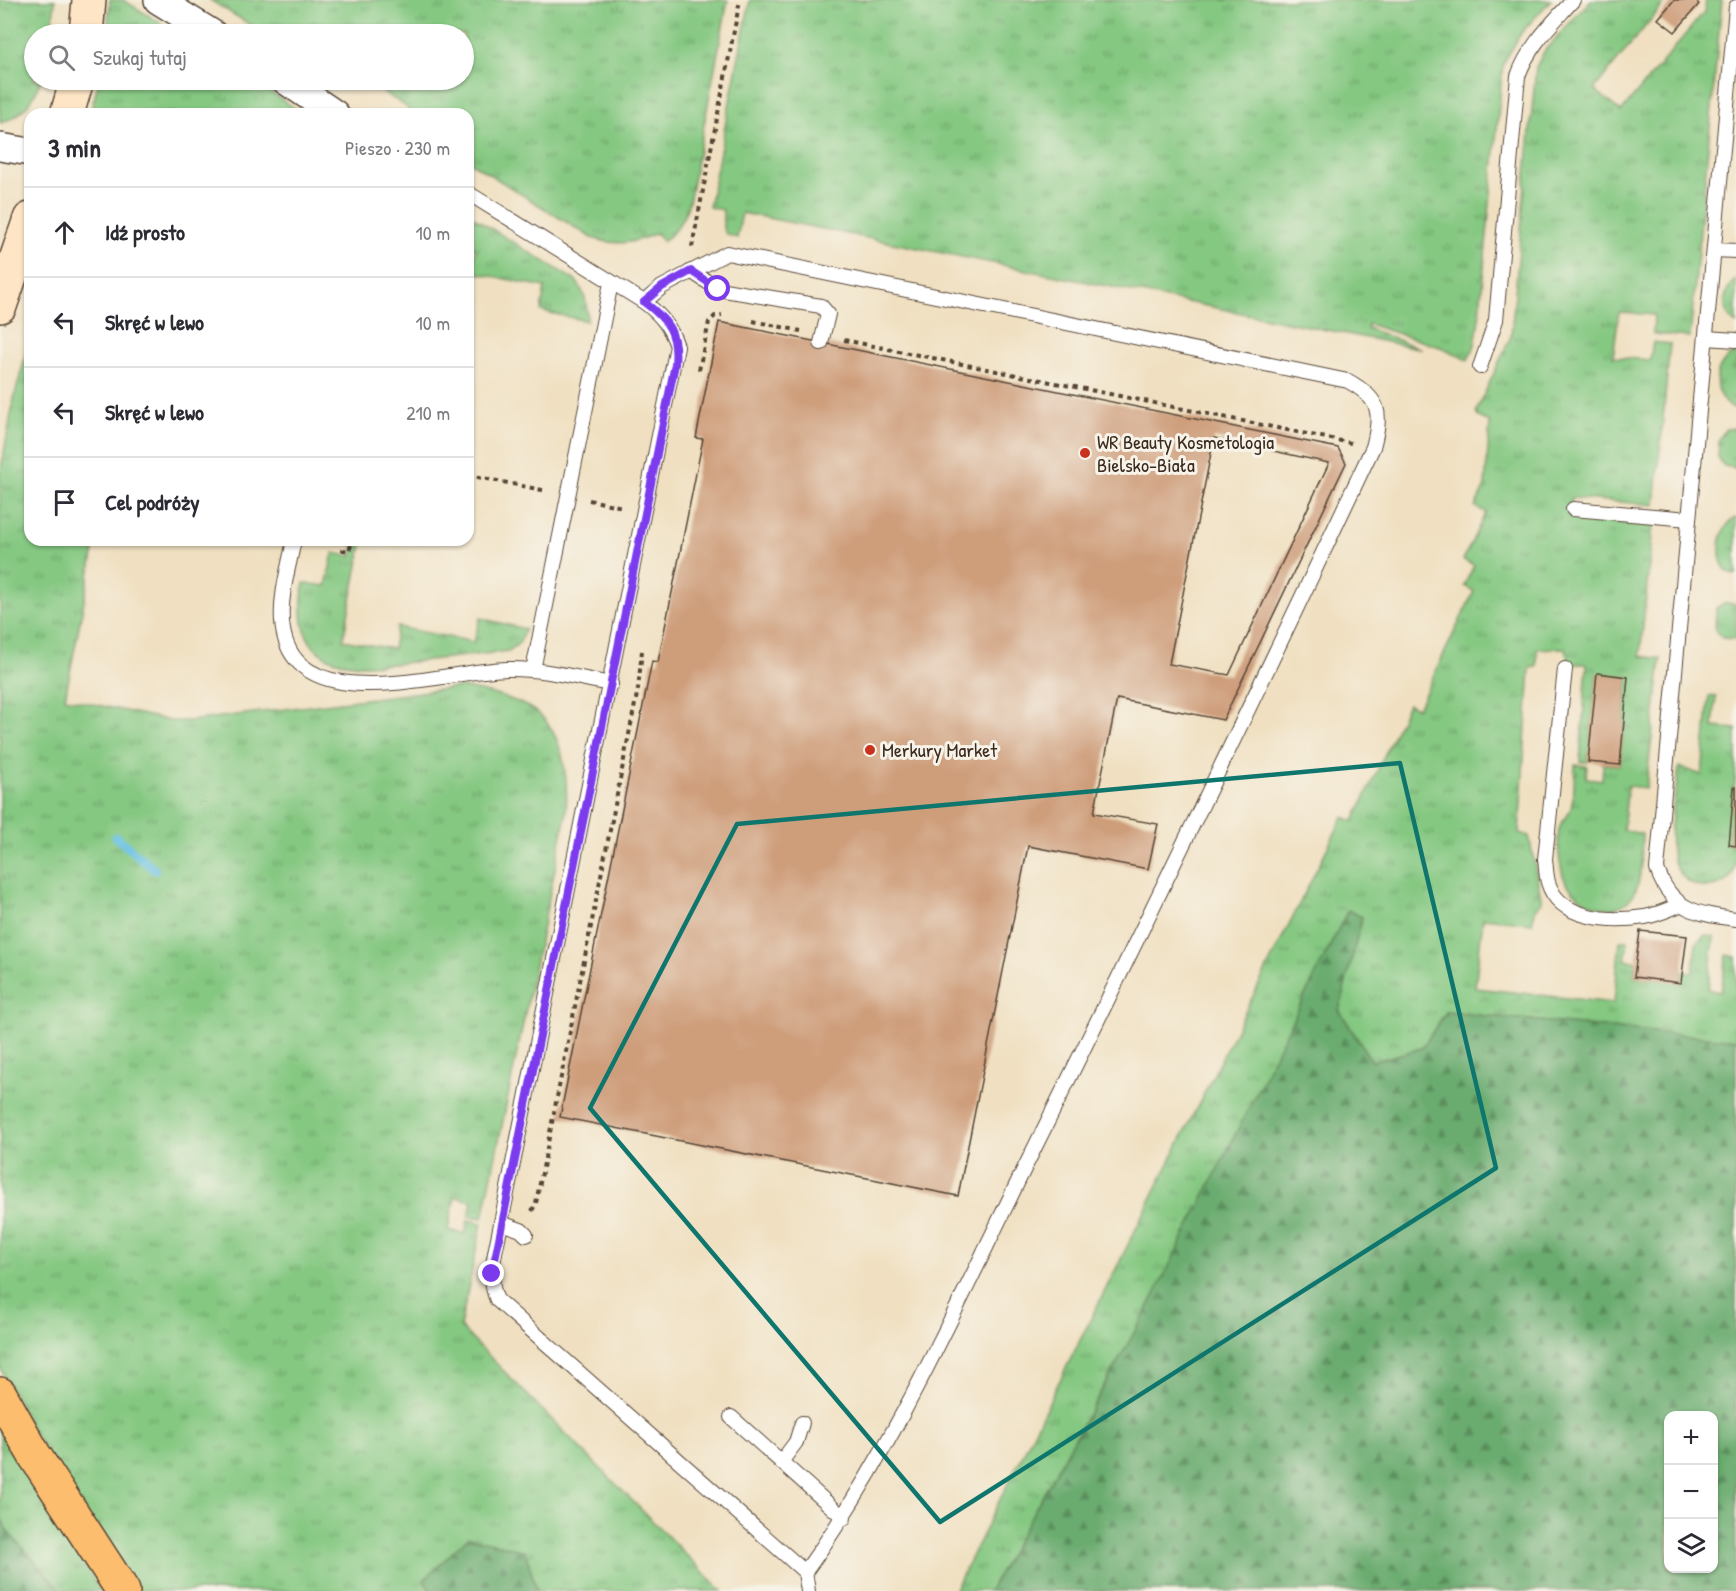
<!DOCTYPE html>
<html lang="pl">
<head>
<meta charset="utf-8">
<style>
  body { margin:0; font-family:"Patrick Hand",sans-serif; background:#f2f2f3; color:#2b2b33 }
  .controls { position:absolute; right:18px; bottom:18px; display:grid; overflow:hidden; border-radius:12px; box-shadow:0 2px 4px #0004 }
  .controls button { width:54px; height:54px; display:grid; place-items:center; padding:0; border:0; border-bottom:2px solid #e1e1e2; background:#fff; color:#2b2b33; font:30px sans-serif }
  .stop { position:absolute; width:18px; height:18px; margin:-14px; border:4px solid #7c3aed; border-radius:50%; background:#fff }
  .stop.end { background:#7c3aed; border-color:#fff; box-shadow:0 2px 6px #0008 }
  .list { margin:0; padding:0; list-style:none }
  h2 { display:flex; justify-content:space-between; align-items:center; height:78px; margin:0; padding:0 24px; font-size:26px }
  h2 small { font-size:20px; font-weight:400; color:#7c7c81 }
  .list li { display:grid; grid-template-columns:39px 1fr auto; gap:18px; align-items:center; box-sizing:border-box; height:90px; padding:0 24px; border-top:2px solid #e1e1e2 }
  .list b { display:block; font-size:22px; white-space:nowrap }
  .list em { font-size:20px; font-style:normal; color:#7c7c81 }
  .icon { flex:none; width:33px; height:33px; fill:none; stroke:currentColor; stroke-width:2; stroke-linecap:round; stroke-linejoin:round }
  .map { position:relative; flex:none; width:1736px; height:1591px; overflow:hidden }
  .search { position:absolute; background:#fff; box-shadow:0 2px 4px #0004; left:24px; top:24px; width:450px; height:66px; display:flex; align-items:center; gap:15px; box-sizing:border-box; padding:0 21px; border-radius:33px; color:#7c7c81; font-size:22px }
  .panel { position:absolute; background:#fff; box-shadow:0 2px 4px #0004; left:24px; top:108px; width:450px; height:438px; border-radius:18px }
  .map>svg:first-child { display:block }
  .grass { fill:url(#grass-tufts); stroke:#607950; stroke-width:1.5 }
  .forest { fill:url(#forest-firs); stroke:#536b46; stroke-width:1.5; fill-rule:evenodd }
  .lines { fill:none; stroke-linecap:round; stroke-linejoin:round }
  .stream { stroke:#66c1e3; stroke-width:9 }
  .building { fill:#ce9d7a; fill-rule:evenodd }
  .service-casing { stroke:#564536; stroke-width:16 }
  .minor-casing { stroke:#564536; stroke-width:30 }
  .secondary-casing { stroke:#564536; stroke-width:36 }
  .motorway-casing { stroke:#564536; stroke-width:36 }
  .path { stroke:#564536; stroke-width:4; stroke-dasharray:4.5 4.5; stroke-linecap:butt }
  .service { stroke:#fff; stroke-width:14 }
  .minor { stroke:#fff; stroke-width:27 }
  .secondary { stroke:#fee5c5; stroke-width:33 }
  .motorway { stroke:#fcbd6e; stroke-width:33 }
  .route { stroke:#7c3aed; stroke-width:8 }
  .marked { fill:none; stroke:#0f766e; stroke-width:4.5; stroke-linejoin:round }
  .poi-dot { fill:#c8321e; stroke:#f7f3e8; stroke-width:2 }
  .labels { text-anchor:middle; stroke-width:6; stroke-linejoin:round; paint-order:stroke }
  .poi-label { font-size:20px; fill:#3b2a1e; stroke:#f7f3e8; text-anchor:start }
</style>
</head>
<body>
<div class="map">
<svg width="1736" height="1591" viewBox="0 0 1736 1591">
  <defs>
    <pattern id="grass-tufts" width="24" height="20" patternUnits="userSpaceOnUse" patternTransform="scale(1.5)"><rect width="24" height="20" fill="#84c881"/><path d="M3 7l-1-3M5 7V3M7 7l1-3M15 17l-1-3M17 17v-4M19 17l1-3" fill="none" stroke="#6da369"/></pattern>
    <pattern id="forest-firs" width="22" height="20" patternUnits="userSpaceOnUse" patternTransform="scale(1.5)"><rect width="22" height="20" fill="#6bac6f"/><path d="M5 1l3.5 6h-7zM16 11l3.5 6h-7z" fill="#598c5b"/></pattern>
  </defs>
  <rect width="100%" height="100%" fill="#f7f3e8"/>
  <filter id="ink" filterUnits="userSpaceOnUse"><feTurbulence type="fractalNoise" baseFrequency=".0167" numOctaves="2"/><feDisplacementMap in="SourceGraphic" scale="12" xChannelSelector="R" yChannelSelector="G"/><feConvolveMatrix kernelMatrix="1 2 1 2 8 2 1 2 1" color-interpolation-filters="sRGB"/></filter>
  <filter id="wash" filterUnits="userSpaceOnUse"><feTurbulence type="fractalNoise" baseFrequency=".008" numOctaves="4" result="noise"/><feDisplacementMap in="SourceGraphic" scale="24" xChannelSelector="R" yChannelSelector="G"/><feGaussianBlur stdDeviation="1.35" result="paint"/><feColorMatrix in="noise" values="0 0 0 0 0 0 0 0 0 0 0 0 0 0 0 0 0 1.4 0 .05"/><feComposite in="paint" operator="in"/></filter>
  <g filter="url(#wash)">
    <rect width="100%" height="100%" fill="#f0e0c1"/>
    <!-- grass -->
    <g class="grass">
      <path d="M0,0h55l-4,34h-17v46h7c-8,21 -18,36 -41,43z"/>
      <polygon points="110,0 123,0 179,34 107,34"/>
      <path d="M210,0h518l-38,197c-4,19 -12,32 -27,45l-7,-9c-24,11 -38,13 -64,5l-124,-77v-47h-58l-3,-7 -43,-27h100v-46h-199z"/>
      <polygon points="750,0 1551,0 1521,33 1503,64 1479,321 1475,345 1468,360 1443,348 1368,324 1367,328 1422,349 742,213 737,238 726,234 723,228 723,210 709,207"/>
      <path d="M1591,0h76l-73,89 27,23 83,-100 2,-12h16l-32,337 -37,-3 1,-19 -35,-3 -6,45 37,3 3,-18 17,2 -15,161 -83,-7 -3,20 84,8 -13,130 21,3 -15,129 -18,-2 -5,44 19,4c-1,17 1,43 -8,59 -18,33 -65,7 -72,-21 -3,-12 -6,-34 -2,-46 2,-5 7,-10 10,-15 5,-14 4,-31 5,-46l12,1 -1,12 16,2 1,-16 17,1 8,-88 -31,-3 -9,88h-8l7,-98h-19l-2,-16 -29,1v18l-7,1 -11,165 10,3 13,66 -6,6 -4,15 -49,-5 -8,70 139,15 6,-62h8l-3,19 11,1 -2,16 47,5 1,-10 11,1 3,-29 8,-9 10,2 -6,52 13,2 6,-36 9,2v83l-290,-28 -24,36 -50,14 -33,-52 23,-93 -215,393 -158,281h-35l389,-774 11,4 54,-117 10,4 56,-117 -10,-5 10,-21 -11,-5 23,-48 -11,-5 10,-21 5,-64 -12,-5 -2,-5 35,-76 25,-269 9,-17z"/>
      <polygon points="99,80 252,80 304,114 90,114"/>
      <path d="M468,214l108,67c10,13 11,23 11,40l-46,-10 4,-24 -74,-15 5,-23 -8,-2z"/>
      <path d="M1736,279v45c-16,-11 -14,-33 0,-45z"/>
      <path d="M30,340v200h66l-31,158 107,23h17l272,-34c26,6 62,11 82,31 23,25 25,66 23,97l-83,403 -14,-2 3,-15 -17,-4 -7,33 17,4 3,-14 14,3 -22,104 262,264h-185l-12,-40 -101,29 7,11h-295l-104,-161 -32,-63v-893l14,-76z"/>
      <path d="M1736,353v56c-26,-10 -26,-45 0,-56z"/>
      <polygon points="1736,428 1736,468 1724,466 1718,458 1719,439 1726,429"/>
      <path d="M1736,518v57c-24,-3 -19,-50 0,-57z"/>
      <path d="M355,540h8l-20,100 50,9 4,-22 77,15 6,-24 45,11 -5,13 -11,9c-29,4 -58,6 -87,10 -67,7 -133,15 -118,-78l22,3 7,-33 19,3z"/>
      <polygon points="1726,603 1736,604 1736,639 1722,638 1715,630 1716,608"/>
      <path d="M1709,696l7,1 -3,30 23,2v41l-7,75 7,1c0,8 0,20 -3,27 -17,26 -53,14 -60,-14 -7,-28 3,-63 6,-92l23,8z"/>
      <polygon points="0,1429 30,1483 102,1591 0,1591"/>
    </g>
    <!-- forest -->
    <g class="forest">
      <path d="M1348,910l14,7 -23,93 33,52 50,-14 24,-36 290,28v551h-747l158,-281zM1668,1416h46v152h-46z"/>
      <polygon points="0,1514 7,1531 62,1591 0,1591"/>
      <polygon points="468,1537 525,1551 537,1591 431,1591 424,1580"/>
    </g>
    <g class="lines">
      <!-- stream -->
      <polyline class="stream" points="116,837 155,870"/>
    </g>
    <g id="blocks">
      <!-- building -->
      <g class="building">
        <polygon points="1674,0 1694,0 1699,4 1675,32 1658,19"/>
        <path d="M719,322l619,126 8,15 -123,257 -106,-21 -23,114 64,11 -10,45 -120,-23 -70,350 -398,-79 92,-456 6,1 45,-223 -7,-1zM1214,438l115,25 -100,212 -60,-11z"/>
        <polygon points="1597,673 1628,677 1620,765 1588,762"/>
        <polygon points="1734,787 1736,787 1736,846 1729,845"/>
        <polygon points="1640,931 1687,936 1681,983 1634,977"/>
      </g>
    </g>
  </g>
  <g filter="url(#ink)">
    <use href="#blocks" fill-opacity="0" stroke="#564536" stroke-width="1.5"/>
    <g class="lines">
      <!-- service casing -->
      <g class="service-casing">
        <g id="service">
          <path d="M1736,7l-79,862c14,41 40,45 79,50"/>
          <path d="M468,193l176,109c17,13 26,24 33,44l-176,877 20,7 5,5"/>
          <polyline points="1714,250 1736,251"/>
          <polyline points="691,271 718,289 821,306 828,314 821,343"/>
          <path d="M644,302l18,-15 65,-34 621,128c33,18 34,32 25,66 -112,237 -225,473 -342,708 -70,141 -133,288 -226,417"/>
          <polyline points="1706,338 1736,340"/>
          <path d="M1480,367l16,-47 22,-244c11,-31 34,-52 55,-76"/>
          <polyline points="1573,509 1689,519"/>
          <path d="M294,540c-5,26 -14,55 -12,81 7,103 162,49 225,48 35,-1 70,9 104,15"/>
          <path d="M1565,669l-20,190c1,7 1,16 3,23 11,39 65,40 97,35 12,-2 24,-8 35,-12"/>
          <polyline points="533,670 611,283"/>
          <path d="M501,1223c-4,25 -15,54 -4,77l308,272 3,19"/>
          <polyline points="731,1417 844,1518"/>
          <polyline points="781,1462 796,1442 802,1423"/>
        </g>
      </g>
      <!-- minor casing -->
      <g class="minor-casing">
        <g id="minor">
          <polyline points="158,0 213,34"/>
          <polyline points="285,80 335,114"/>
          <polyline points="0,147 30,152"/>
        </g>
      </g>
      <!-- secondary casing -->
      <g class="secondary-casing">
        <g id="secondary">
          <polyline points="86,34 89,0"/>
          <polyline points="67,114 77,80"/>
          <polyline points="0,306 30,219"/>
        </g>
      </g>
      <!-- motorway casing -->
      <g class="motorway-casing">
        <polyline id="motorway" points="0,1394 35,1456 123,1591"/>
      </g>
      <!-- path -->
      <g class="path">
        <polyline points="692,247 740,0"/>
        <polyline points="753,321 801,331"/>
        <polyline points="844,340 1351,443"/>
        <polyline points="699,370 709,322 715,316 722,315"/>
        <polyline points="468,475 547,491"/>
        <polyline points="589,500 623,507"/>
        <polyline points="344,540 343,550 349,551 353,540"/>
        <polyline points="532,1211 536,1203 638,689 642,651"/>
      </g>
      <!-- service -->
      <use href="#service" class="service"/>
      <!-- minor -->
      <use href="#minor" class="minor"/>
      <!-- secondary -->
      <use href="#secondary" class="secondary"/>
      <!-- motorway -->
      <use href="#motorway" class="motorway"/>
    </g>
  </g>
  <g class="lines" filter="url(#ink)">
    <!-- route -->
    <path class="route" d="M492,1274l183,-910c3,-31 -7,-44 -31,-62l18,-15 29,-16 27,18"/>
  </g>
  <!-- marked area -->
  <path class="marked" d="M1400,763l96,405 -556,354 -350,-414 147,-284z"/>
  <!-- markers -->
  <g class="poi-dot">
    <circle cx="1085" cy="453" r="6"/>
    <circle cx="870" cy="750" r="6"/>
  </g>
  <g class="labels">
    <!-- poi labels -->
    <g class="poi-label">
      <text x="1097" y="449">WR Beauty Kosmetologia<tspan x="1097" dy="23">Bielsko-Biała</tspan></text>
      <text x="882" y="757">Merkury Market</text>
    </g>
  </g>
</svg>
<div class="controls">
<button>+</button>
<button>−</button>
<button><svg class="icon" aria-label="layers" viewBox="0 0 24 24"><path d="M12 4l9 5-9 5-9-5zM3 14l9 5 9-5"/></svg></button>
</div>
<div class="stop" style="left:718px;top:289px"></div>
<div class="stop end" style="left:492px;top:1274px"></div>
<div class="search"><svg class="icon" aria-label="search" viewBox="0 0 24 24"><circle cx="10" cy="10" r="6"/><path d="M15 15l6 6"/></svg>Szukaj tutaj</div>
<section class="panel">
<h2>3 min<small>Pieszo · 230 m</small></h2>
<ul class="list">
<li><svg class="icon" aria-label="ahead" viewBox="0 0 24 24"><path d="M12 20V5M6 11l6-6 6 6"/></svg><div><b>Idź prosto</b></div><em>10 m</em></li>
<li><svg class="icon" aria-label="left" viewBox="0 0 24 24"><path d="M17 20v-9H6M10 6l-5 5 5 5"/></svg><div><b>Skręć w lewo</b></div><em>10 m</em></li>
<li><svg class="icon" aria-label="left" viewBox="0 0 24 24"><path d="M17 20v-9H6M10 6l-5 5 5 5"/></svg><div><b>Skręć w lewo</b></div><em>210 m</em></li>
<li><svg class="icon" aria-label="arrive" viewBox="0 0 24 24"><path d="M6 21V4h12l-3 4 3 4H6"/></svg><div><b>Cel podróży</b></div></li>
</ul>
</section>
</div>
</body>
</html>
